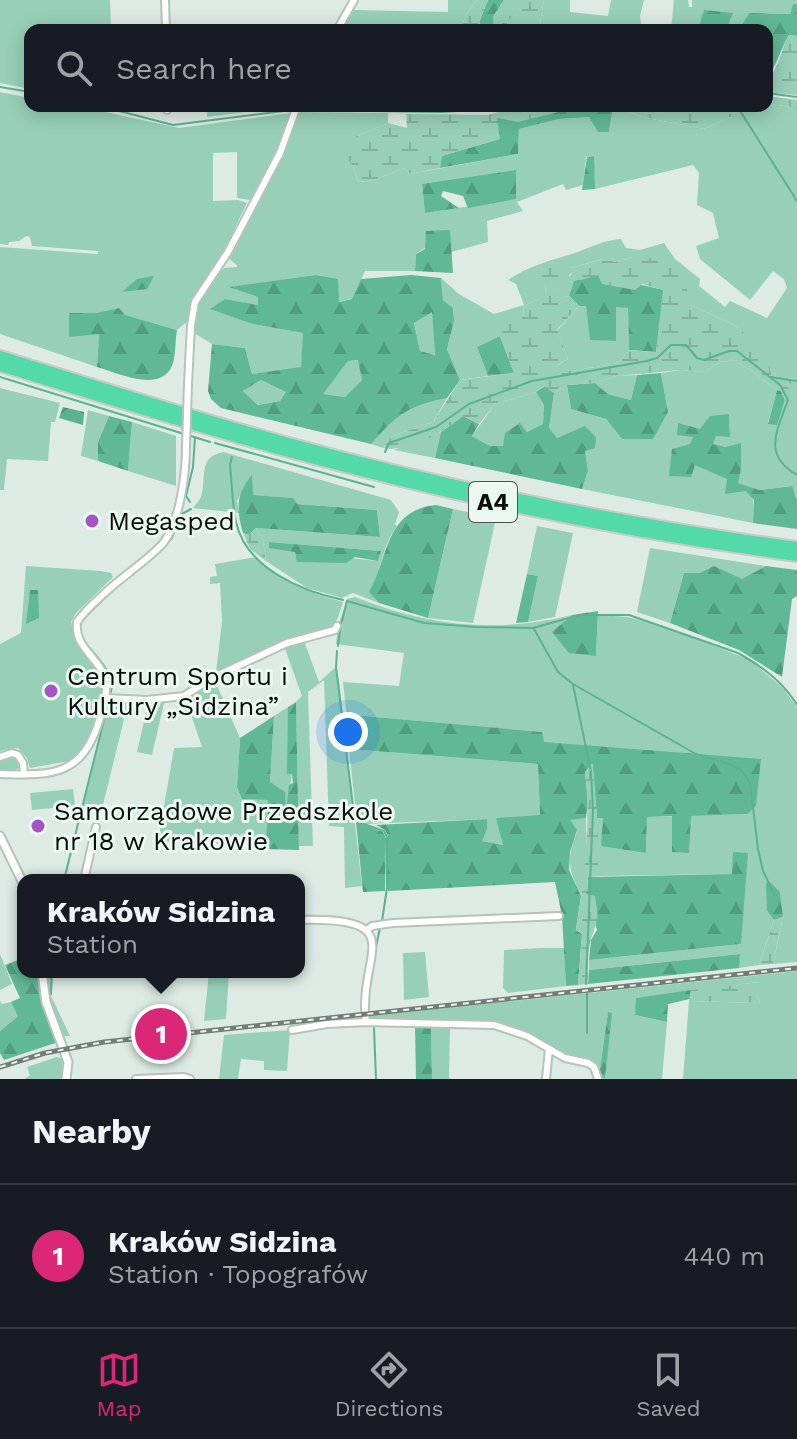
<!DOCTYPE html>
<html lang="en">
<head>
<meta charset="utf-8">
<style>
  body { margin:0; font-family:"Work Sans",sans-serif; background:#242831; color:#f1f3f6 }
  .you { position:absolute; left:348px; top:732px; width:28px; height:28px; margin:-20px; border:6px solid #fff; border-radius:50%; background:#1a73e8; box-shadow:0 0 0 12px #1a73e833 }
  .badge { display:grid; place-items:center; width:52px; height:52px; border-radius:50%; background:#db2777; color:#fff; font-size:26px; font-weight:700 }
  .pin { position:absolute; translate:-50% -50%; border:4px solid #fff; box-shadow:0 2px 8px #0006 }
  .popup { position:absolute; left:17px; top:874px; width:288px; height:104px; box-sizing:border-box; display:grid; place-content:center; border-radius:16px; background:#171b24; filter:drop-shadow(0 2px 6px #0005); font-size:26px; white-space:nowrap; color:#9ea1a6 }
  .popup b { font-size:30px; color:#f1f3f6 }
  .popup::after { content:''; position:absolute; left:50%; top:100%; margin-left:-16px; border:16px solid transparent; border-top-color:#171b24 }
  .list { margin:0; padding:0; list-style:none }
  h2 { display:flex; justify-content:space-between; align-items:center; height:104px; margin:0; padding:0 32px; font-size:34px }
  h2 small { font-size:26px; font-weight:400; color:#9ea1a6 }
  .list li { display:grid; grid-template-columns:52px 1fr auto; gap:24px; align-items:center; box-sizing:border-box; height:144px; padding:0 32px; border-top:2px solid #363941 }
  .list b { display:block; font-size:30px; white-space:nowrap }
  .list p { margin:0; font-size:26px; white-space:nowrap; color:#9ea1a6 }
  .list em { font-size:26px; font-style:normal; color:#9ea1a6 }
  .icon { flex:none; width:44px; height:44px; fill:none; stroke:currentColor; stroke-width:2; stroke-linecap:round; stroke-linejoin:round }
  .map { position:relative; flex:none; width:797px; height:1079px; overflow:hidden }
  .search { position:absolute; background:#171b24; box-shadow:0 4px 20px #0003; left:24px; right:24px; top:24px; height:88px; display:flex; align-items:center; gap:20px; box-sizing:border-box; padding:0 28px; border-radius:16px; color:#9ea1a6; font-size:30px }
  .sheet { height:248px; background:#171b24 }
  nav { display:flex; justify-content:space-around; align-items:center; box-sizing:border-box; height:112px; border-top:2px solid #363941; background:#171b24; font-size:22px; color:#9ea1a6 }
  nav a { display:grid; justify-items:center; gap:4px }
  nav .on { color:#db2777 }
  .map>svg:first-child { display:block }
  .green { fill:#98d0b7; fill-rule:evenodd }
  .forest { fill:url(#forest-firs); fill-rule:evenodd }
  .wetland { fill:url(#wetland-marsh); fill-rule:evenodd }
  .water { fill:url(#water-waves) }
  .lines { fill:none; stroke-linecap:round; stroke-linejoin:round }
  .stream { stroke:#5ab28e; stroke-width:2 }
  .minor-casing { stroke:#b5c3bc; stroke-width:10 }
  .tertiary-casing { stroke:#b5c3bc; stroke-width:11 }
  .motorway-casing { stroke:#c9cac9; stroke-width:14 }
  .minor { stroke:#fff; stroke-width:6 }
  .tertiary { stroke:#fff; stroke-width:7 }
  .motorway { stroke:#54daa8; stroke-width:10 }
  .rail-casing { stroke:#737c78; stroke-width:5 }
  .rail { stroke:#eaf8f1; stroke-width:2; stroke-dasharray:6; stroke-linecap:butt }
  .minor-bridge-casing { stroke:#b5c3bc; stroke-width:10; stroke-linecap:butt }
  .minor-bridge { stroke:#fff; stroke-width:6 }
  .poi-dot { fill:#a655c6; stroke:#eaf8f1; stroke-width:3 }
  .labels { text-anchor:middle; stroke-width:6; stroke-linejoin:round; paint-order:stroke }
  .shield { fill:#eaf8f1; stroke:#4c5450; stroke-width:2 }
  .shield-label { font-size:24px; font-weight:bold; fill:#090d0b }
  .poi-label { font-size:26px; fill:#090d0b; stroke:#eaf8f1; text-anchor:start }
</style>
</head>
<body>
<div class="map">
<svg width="797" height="1079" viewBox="0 0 797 1079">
  <defs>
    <pattern id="forest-firs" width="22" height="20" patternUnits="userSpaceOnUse" patternTransform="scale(2)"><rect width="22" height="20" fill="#61b895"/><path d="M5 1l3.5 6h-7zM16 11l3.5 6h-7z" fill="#539d7f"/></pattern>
    <pattern id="wetland-marsh" width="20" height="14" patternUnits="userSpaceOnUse" patternTransform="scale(2)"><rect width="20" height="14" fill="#98d0b7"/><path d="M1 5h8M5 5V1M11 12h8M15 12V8" fill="none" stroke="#82b19c"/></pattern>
    <pattern id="water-waves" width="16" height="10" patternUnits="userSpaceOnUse" patternTransform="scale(2)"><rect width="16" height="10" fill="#5ab28e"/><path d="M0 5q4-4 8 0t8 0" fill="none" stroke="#498f72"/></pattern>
  </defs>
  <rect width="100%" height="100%" fill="#ddebe4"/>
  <!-- green -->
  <g class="green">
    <polygon points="0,0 110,0 111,30 30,30 30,89 0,83"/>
    <polygon points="448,0 477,0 466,15 461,30 350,30 346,24 354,10 448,12"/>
    <polygon points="544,0 570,0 570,12 608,16 611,0 644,0 640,16 642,30 539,30"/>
    <polygon points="674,0 688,0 689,7 692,7 692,0 797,0 797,4 793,4 791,14 749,13 739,30 726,30 728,24 698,30 671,30"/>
    <polygon points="519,15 531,30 503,30 511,16"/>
    <path d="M0,92l30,6v8h48l101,22 112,-15 -16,41 -25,46 -13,-2v-46l-24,1v48l25,-1 9,3c-9,17 -16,35 -25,52 -14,23 -32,38 -34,66l-11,9 -53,-15 -5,-7 -23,5h-27l30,21 -2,33 -97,-33v-87l98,7v-3l-66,-5 -2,-9 -4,-1 -7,5 -10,1 -1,3 -8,-1z"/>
    <path d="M771,104l26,4v271l-26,-3 -33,-49 -47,-22 -59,-48 -16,5 -14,-3 -31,9h-30l5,16 -1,12 -21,10 -1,11 -27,8 4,11 -23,11 11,29 -28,4 -13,-31 7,-28 -1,-13 -10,-8 -2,-22 18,16 35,20 30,-9 -8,-21 -8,-4c20,-14 41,-19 64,-26 17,-6 32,-14 49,-15l5,9 14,2 24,-7 11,16 25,20 -1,7 26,21 5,-6 37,17 20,-30 -3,-9 -11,-8 -23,29 -50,-41 -4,-13 23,-8 -6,-25 -16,-8 2,-32 -6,-8 -98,24 -2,-33 -7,1 -3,28 -17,5 -3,-6 -46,18 6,9 -36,10 1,21 -37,10 -2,-22 -33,24 -1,17h-50l-13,28 -14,3 -23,-27 -83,12 26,10v9l-33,-7 28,25 51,9 -3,35 -49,6 -7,-26 -33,-4 -18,-11c-4,-26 12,-47 30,-65l13,-1v-2l-8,-6 52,-103 18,-44 89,1v10l-33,14 -2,29 5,16 16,-2 30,-12 6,6 108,-20 1,-25 40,-10 30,-2 20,15 4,-26 29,11 62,12 26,-12 14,6zM422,184l94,15 -91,14z"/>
    <polygon points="207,106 294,106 207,117"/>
    <polygon points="577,269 581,280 574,282 569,296 551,299 556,289"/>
    <polygon points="579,306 586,306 591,339 616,341 616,306 628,308 629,350 618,363 572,371 559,371 556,366 568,359 557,331"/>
    <polygon points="432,311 435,355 420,351 414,322"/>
    <polygon points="359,360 362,380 345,397 322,394 348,361"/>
    <path d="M736,360l41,30 -9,33 9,1 8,-24 4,-1 -1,-16h9v114l-6,-11 -31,4 -23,-7 4,-14 -15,-22 -13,-3 3,-8h14l-1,-22 -29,15 -10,15 5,20c15,6 49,19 57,33 3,7 1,18 1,26l-171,-34 6,-18 -3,-20 -28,-12 -8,-11 5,-35 13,-8 4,24 35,10 16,20 46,-27 -7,-39 20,-3 24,2 15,-10z"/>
    <polygon points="637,375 631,400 608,394 595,383 617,376"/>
    <polygon points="261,380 286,392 280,401 258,405 243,391"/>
    <polygon points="0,388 60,403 55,422 51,422 48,461 7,459 4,490 0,490"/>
    <polygon points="536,392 544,405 543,424 527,432 520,424 503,446 490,446 472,436 495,404"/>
    <path d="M447,398l-14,24 -41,14 -9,12 -12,-4c27,-30 37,-38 76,-46z"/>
    <polygon points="88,410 109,416 98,442 98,461 81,456"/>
    <polygon points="132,422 176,436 176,486 128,471"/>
    <polygon points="441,432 435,458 394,450"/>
    <path d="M223,452l168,48 8,12 -4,12 2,2c-15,20 -16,45 -27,66l9,11 -26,-10 -11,5 -35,-10 -41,-27 -3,-21 -7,-12 124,9 -3,-27 -80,-6 -5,-6 -40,-3v-18l-15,24 2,12 -46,-5c3,-4 6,-7 8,-11 6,-18 -4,-40 22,-45zM269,542l111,9h1l-3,10 -83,-9z"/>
    <polygon points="453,509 496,518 473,623 428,618"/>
    <polygon points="537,526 573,533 555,617 528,622 538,576 527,574"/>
    <polygon points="650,548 766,566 742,580 714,566 699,573 684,573 670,623 637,612"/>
    <path d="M256,557c24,25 54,36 87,45l-5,16 -8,11 -114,44 6,-52 -2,-38 -10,1v-7l7,-1 -2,-12z"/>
    <polygon points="26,566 101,571 111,573 113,577 76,613 71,622 77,642 95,668 103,687 90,740 75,760 30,768 27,758 18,748 0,751 0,644 21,633"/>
    <path d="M355,597c73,29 140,37 217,18l-8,5 32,36 2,-41 29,2 37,9 86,34 33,28 14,20v254l-24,2 10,-47 -3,-25 -13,19 7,9 -15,45 -20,3v-14l-150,16v-10l152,-16 -9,-70 -133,2v-30l47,7 1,-36 101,-3 8,-8 -212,-64 -3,-10 -188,-17 -6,4 -4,-37 56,4 5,-33 -68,-9 2,-18 9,-27z"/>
    <polygon points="304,641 319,682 336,667 339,681 362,886 345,888 344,827 329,826 324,680 308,692 313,846 299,846 296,702 302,696 284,646"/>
    <polygon points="214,679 240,738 237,789 242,799 268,800 267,838 233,836 232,844 158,841 174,748 202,747 186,700"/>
    <polygon points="109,703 128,703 101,813 82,810"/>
    <polygon points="164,703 152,755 137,752 148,704"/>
    <polygon points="288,707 288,774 292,774 285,823 270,783 274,716"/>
    <polygon points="349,749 538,764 540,815 503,845 481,841 487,829 486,819 365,824 356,813"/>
    <polygon points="12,756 17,758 19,768 12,772 0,771 0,761"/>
    <polygon points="73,789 75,806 32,810 30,793"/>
    <path d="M586,818l1,43 -6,35c-13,-30 -15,-34 -4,-65l-8,-12z"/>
    <polygon points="541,948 564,948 566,986 508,993 503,988 504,950"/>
    <polygon points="425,952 429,997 404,1000 403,953"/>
    <polygon points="0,954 12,984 0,990"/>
    <polygon points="797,971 797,1079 683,1079 689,1001 760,1003 757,995 759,982 637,998 635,1015 667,1022 662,1079 605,1079 611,1013 608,1013 599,1076 595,1065 565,1056 497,1023 371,1021 369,1016"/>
    <polygon points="43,972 53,972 51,996 70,1036 61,1036 46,993"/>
    <polygon points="209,972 229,972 226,1019 204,1021"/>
    <polygon points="0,1001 2,1004 11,1002 19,1015 0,1031"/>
    <polygon points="450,1025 449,1079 432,1079 431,1026"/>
    <polygon points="290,1030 287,1071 264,1070 264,1061 241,1059 238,1079 219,1079 224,1035"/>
    <polygon points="57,1057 63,1059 63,1079 25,1079 30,1075 27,1067"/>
  </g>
  <!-- forest -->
  <g class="forest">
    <polygon points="488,0 504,0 493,17 493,30 480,30 480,20"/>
    <path d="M793,4h4v32l-8,-1c-9,15 -12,30 -22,44v-49h-28l10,-17 41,1z"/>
    <polygon points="704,10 733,13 726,30 698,30"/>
    <polygon points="583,106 613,106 609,132 598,132 589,117 559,119 519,129 518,154 440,168 441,156 499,139 496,118"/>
    <polygon points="594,156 595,189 582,190 587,157"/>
    <polygon points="516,170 516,199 468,208 463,196 443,191 441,196 459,208 425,213 422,184"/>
    <polygon points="450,230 453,273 415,271 416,254 425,249 426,231"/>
    <path d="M315,275l23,4 1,23 13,-3 9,-20 50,-4 30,3 2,22 10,8 1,13 -7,28 13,31 -13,18c-39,8 -49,16 -76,46l-150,-36 -10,-9 -3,-8 4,-47 33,4 7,26 49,-7 2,-34 -50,-9 -43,-15 15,-10 33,6v-8l-29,-10zM432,312l3,43 -15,-4 -6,-28zM358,360l4,20 -17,17 -22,-3 25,-33zM261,380l25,12 -6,9 -22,4 -15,-14z"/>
    <polygon points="598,275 664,290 656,352 629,350 628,308 616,307 616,341 590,340 586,306 579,306 569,296 574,281"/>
    <polygon points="154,276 147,289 122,292 137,279"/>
    <path d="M119,308l6,7 52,15c-2,10 -1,23 -4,33 -10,32 -55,10 -76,4l2,-33 -30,3v-24h27z"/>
    <polygon points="500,336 514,373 488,376 477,347"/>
    <polygon points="661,373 668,412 653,439 622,439 606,419 571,409 567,385 595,383 608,394 631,400 637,375"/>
    <polygon points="545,386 554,393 549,428 557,438 585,426 596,437 595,448 585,451 588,471 582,489 435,458 441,432 463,416 479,424 472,436 490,446 503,446 505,433 520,423 527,432 543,424 544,405 536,392"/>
    <polygon points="777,390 781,391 785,400 777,425 768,424"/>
    <polygon points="729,414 730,437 716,436 713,444 726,447 741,443 741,469 738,483 760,490 792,486 797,499 797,529 753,523 754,500 746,491 725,494 727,479 695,465 691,477 669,476 672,449 690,444 693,437 677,435 678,423 700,429 710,416"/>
    <polygon points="109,416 132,422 128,471 98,461 98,442"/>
    <path d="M252,475l1,20 40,3 4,6 80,6 3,27 -124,-9 -7,7 -6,-2c-7,-24 -7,-39 9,-58z"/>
    <path d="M436,505l17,4 -25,109 -49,-15 -10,-11c20,-35 16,-82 67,-87z"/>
    <polygon points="269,542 381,551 378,561 355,557 346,563 297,562 295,552 269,548"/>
    <polygon points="714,566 742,579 766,566 797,570 797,596 792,599 782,677 739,650 670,623 684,573 699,573"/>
    <polygon points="527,574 538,576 528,622 516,623"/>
    <polygon points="30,590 38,590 39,618 26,624"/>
    <polygon points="598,611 596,656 569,653 552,632 572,615"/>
    <polygon points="296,702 299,850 266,849 268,800 242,799 237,788 240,738 274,716 270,782 285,792 286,810 289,785 293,783 292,774 287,774 288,707"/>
    <polygon points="353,715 542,732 544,742 761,759 756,806 748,814 691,816 689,853 672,852 672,816 647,817 646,853 599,846 603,819 597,818 592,764 585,772 588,800 586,818 570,820 577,830 570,852 569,870 581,896 576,930 582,934 578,985 566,986 562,916 555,882 388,891 388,836 385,830 376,825 487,819 487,829 482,841 503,845 496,818 540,815 538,764 349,749 347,719"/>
    <polygon points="356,822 383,832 386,838 385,891 363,892"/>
    <polygon points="733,852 748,853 741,944 589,960 591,940 597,930 587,894 588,877 732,874"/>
    <polygon points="770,882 780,892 783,917 774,920 767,911 766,883"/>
    <polygon points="740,954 739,968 588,984 589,970"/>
    <polygon points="23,958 23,972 38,972 40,998 58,1042 4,1060 0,1053 0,1031 18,1016 11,1002 20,998 5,965"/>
    <polygon points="691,990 690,999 668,1004 667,1022 635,1015 636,998"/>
    <polygon points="608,1012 612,1013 605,1079 599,1076"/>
    <polygon points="415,1026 431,1026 432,1079 416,1079"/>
  </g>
  <!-- wetland -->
  <g class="wetland">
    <polygon points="477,0 488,0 480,20 480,30 461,30 466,15"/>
    <polygon points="504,0 544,0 539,30 531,30 518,15 511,17 503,30 493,30 493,17"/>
    <path d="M789,35l8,1v59l-30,-3c0,-13 4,-15 9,-25 5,-10 7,-21 13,-32z"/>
    <polygon points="767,96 797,100 797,108 771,104 744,124 730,117 704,129 642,117 614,106 767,106"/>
    <polygon points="520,106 583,106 518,122 497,118 500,139 442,156 440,168 410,174 404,168 374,180 358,182 353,166 344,154 355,137 388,123 407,128 406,114 488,115"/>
    <path d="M632,257l28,2 22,14 9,32 47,22 30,30 3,19 26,3v4h-9l2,17h-5l-4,-9 -4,-1 -41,-30 -16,2 -15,10 -24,-2 -64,6 -22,7 -28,2 -13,8 -10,-7 -8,6 -41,12 -16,20 -16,-8c-21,16 -53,37 -80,32l9,-12 41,-14 27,-42 54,-7 -19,-49 28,-7 1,-11 21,-10 1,-12 -8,2 -4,-9 8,-9h29l32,-9 13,3zM577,270l4,10 17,-5 4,9 33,6 7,-6 21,6 -7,62 -27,-2 -11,13 -46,8 -13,-1 -2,-5 11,-6 -11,-29 22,-24 -10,-10 -17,2 4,-9 13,-5v-9z"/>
    <polygon points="256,528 263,540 266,561 250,549 243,533 249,535"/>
    <path d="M593,763l4,55h6l-4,58 -11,1 -1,17 8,2c4,22 3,23 -4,43 -5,13 -2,32 -3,45l-10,1 4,-51 -6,-4c9,-53 15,-104 9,-158z"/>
    <polygon points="783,917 773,964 759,965 774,920"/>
    <polygon points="760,982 757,995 760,1003 689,1001 691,990"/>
  </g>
  <!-- water -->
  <polygon class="water" points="63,407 84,412 83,425 59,418"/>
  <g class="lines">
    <!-- stream -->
    <g class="stream">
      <polyline points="0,87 30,92"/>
      <polyline points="767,93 797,97"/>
      <polyline points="100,106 173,125 292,110"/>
      <polyline points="737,106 797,201"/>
      <polyline points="298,110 441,112 490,109 500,106"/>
      <polyline points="0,377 210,442"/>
      <polyline points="771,377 797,381"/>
      <polyline points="215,443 374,487"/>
      <path d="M385,452l4,-9 47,-16 33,-23 63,-23 115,-20 10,-3 14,-13h15l11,13 7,2 25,-9h8l43,34 8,15c-11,31 -26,55 9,75"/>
      <path d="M232,457l-2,8c2,18 2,38 6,57 10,46 65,69 107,78"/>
      <polyline points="190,502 186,496 193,467 195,437"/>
      <polyline points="153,557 172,538 180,515 191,509"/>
      <path d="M342,621l5,-20 77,22 52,4 57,1 47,-13h49l109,38c22,12 46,30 59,52"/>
      <polyline points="80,626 82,620 119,584"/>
      <polyline points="534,629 558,672 573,684 696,754 724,762 741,770 750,782 758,849 763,871 774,894"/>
      <polyline points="86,644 87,645"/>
      <polyline points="338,646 341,623"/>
      <path d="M90,648c10,13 25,27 21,44"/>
      <polyline points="337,651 336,667 354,814 358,822 384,831 387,837 387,888 382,921"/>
      <polyline points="573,685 591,772 593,810 586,984"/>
      <polyline points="64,880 108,704"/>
      <polyline points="374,956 380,928"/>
      <polyline points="369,993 372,971"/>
      <polyline points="51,994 52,972"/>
      <polyline points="368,1006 369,999"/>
      <polyline points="374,1028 376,1079"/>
      <polyline points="587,1033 587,993"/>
    </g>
    <!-- minor casing -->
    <g class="minor-casing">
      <g id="minor">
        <polyline points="165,0 166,30"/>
        <polyline points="337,30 354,0"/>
        <polyline points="167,110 167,106"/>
        <polyline points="188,384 191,325 195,302 228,252 280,153 297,106"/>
        <polyline points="105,698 147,700 184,696 212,678 287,643 335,630 337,626"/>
        <polyline points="0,757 12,753 18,755 23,763 24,773"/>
        <path d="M0,774c55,2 83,1 100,-56 4,-13 9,-30 4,-43 -8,-19 -30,-29 -27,-53 8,-12 20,-22 30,-31 16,-15 45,-34 57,-49 16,-21 22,-69 22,-96"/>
        <polyline points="84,880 96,827"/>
        <path d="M299,920c115,-3 58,34 67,102"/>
        <polyline points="367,930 372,926 393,923 559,916"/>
        <polyline points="292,1030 327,1024 366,1022 494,1025 527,1036 565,1058 588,1063 594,1067 598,1079"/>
        <polyline points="136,1079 184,1077 190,1079"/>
        <polyline points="546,1079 549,1049"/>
      </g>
    </g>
    <!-- tertiary casing -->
    <g class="tertiary-casing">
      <g id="tertiary">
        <polyline points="0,836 23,883"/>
        <polyline points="42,972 46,1002 68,1062 66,1079"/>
      </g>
    </g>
    <!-- motorway casing -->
    <g class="motorway-casing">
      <g id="motorway">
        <path d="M0,356c95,29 190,60 285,86 168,46 339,82 512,105"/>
        <path d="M0,366c95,29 190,59 285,85 168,46 339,82 512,105"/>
      </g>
    </g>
    <!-- minor -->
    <use href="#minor" class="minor"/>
    <!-- tertiary -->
    <use href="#tertiary" class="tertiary"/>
    <!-- motorway -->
    <use href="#motorway" class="motorway"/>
    <!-- rail casing -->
    <g class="rail-casing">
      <polyline id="rail" points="0,1067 45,1053 104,1042 797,968"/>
    </g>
    <!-- rail -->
    <use href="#rail" class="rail"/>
    <!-- minor-bridge casing -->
    <g class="minor-bridge-casing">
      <polyline id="minor-bridge" points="186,446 188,384"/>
    </g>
    <!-- minor-bridge -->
    <use href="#minor-bridge" class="minor-bridge"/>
  </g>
  <!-- markers -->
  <g class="poi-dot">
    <circle cx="92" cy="521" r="8"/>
    <circle cx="51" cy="691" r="8"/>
    <circle cx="38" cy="826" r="8"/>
  </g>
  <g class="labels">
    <!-- shield labels -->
    <rect class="shield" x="469" y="482" width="48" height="40" rx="6"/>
    <g class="shield-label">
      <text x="493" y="510">A4</text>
    </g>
    <!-- poi labels -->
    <g class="poi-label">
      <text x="108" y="530">Megasped</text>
      <text x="67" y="685">Centrum Sportu i<tspan x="67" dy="30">Kultury „Sidzina”</tspan></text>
      <text x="54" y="820">Samorządowe Przedszkole<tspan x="54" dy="30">nr 18 w Krakowie</tspan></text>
    </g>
  </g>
</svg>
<div class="you"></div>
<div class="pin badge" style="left:161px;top:1034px">1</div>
<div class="popup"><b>Kraków Sidzina</b>Station</div>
<div class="search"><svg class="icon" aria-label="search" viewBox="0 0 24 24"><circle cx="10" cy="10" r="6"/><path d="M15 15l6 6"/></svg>Search here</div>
</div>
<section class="sheet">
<h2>Nearby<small></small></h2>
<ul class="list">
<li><span class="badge">1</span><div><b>Kraków Sidzina</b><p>Station · Topografów</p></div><em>440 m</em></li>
</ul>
</section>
<nav>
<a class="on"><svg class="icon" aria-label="map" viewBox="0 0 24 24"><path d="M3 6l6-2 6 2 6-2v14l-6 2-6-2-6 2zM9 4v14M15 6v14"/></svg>Map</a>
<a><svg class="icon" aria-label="directions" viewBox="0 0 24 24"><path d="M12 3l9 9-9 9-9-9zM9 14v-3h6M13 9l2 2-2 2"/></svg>Directions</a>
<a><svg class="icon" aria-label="saved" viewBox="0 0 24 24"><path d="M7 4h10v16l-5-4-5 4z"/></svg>Saved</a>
</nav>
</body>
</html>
